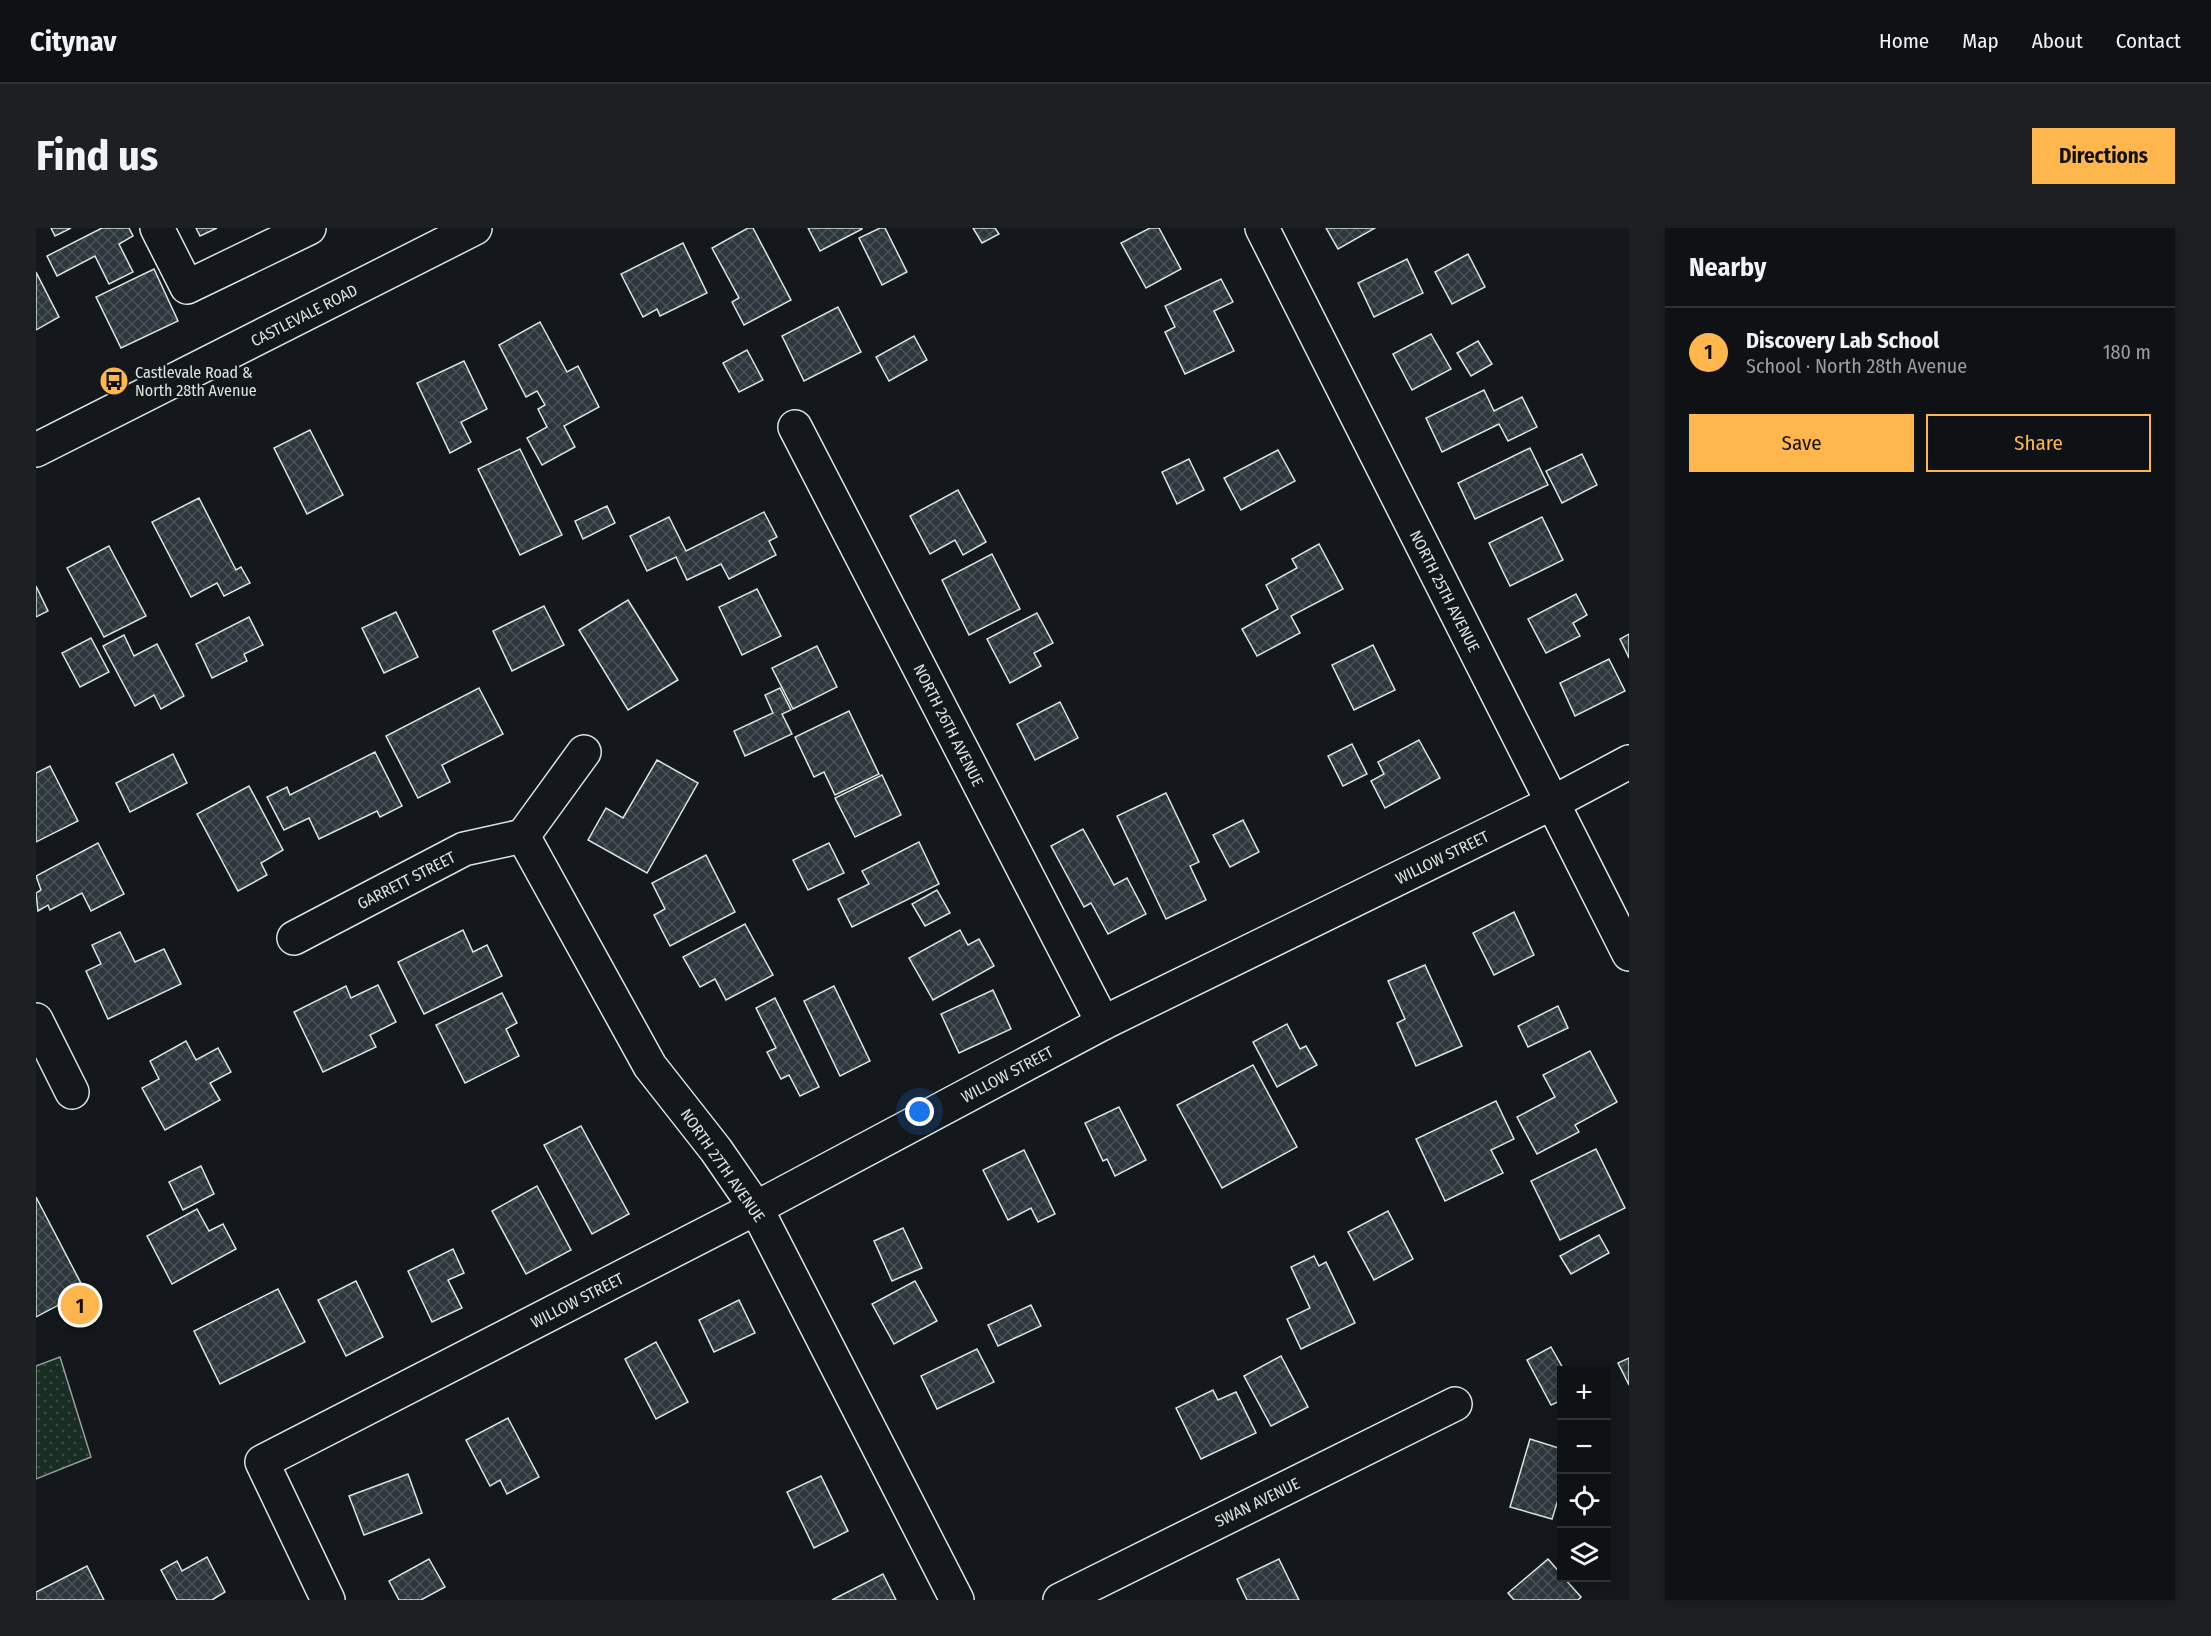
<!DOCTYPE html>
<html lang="en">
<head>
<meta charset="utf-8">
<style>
  body { margin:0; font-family:"Fira Sans Condensed",sans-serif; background:#1d2022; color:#f1f3f6 }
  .controls { position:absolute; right:18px; bottom:18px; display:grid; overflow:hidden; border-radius:0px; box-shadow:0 3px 9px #0003 }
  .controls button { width:54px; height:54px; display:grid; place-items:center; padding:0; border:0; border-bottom:2px solid #2f3234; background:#0f1215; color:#f1f3f6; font:30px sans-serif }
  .you { position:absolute; left:884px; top:884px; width:21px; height:21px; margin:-15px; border:4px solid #fff; border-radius:50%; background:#1a73e8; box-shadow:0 0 0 9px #1a73e833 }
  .badge { display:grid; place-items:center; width:39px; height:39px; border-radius:50%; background:#ffb74d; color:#111; font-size:20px; font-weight:700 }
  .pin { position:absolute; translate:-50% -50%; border:3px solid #fff; box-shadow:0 2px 6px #0006 }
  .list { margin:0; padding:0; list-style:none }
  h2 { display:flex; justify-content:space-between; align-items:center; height:78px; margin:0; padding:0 24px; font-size:26px }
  h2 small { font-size:20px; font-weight:400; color:#9b9ea0 }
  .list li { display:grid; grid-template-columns:39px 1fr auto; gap:18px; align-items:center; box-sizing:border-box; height:90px; padding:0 24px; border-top:2px solid #2f3234 }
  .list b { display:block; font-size:22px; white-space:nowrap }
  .list p { margin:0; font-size:20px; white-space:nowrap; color:#9b9ea0 }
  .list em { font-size:20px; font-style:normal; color:#9b9ea0 }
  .actions { display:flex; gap:12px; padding:18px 24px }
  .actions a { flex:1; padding:14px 0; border:2px solid #ffb74d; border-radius:0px; text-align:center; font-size:21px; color:#ffb74d }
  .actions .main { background:#ffb74d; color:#111 }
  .icon { flex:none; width:33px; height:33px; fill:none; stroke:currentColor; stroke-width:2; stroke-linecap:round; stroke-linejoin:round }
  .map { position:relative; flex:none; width:1593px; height:1372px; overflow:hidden; border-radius:0px }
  header { display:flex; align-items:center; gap:36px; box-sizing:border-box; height:84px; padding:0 30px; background:#0f1215; border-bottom:2px solid #2f3234 }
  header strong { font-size:28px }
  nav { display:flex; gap:33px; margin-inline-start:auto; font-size:21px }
  .intro { display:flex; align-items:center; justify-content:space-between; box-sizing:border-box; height:144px; padding:0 36px }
  h1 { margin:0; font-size:42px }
  .button { padding:15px 27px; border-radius:0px; background:#ffb74d; color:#111; font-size:21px; font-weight:700 }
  main { display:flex; gap:36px; padding:0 36px }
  aside { flex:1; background:#0f1215; border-radius:0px; box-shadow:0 3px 9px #0003 }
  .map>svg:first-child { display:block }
  .park { fill:url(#park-dots); stroke:#939e99; stroke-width:1.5 }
  .building { fill:url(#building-cross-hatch); stroke:#d8e6dc; stroke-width:1.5 }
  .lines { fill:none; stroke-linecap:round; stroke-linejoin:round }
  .minor-casing { stroke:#d8e6dc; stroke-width:36 }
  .minor { stroke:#14181c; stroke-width:33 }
  .labels { text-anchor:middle; stroke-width:4.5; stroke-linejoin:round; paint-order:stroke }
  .street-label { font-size:16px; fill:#d8e6dc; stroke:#14181c }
  .poi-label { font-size:16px; fill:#d8e6dc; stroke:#14181c; text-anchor:start }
</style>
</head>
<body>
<header>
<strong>Citynav</strong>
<nav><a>Home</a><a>Map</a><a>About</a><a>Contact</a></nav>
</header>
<div class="intro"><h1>Find us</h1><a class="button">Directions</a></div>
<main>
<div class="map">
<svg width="1593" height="1372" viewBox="0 0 1593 1372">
  <defs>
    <pattern id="park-dots" width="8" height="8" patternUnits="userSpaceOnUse" patternTransform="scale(1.5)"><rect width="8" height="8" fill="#1a2d24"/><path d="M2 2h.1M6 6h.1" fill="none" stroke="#3b4b43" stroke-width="1.8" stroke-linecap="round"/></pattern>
    <pattern id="building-cross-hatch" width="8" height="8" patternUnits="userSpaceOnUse" patternTransform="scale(1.5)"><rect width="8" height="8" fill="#2c363c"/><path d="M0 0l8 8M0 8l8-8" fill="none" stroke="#4a5358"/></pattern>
  </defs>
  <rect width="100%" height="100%" fill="#14181c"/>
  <!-- park -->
  <polygon class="park" points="24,1129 55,1229 0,1251 0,1138"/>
  <!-- building -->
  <g class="building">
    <polygon points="15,0 35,0 19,8"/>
    <polygon points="66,0 93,0 97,8 83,16 97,44 73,56 59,28 21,48 11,28"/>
    <polygon points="160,0 181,0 164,8"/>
    <polygon points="712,0 717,0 755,72 708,97 696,74 703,70 676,20"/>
    <polygon points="772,0 826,0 826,1 784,23"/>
    <polygon points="844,0 849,0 871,44 846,57 823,10"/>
    <polygon points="937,0 959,0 963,6 946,15"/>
    <polygon points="1114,0 1123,0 1145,41 1110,60 1085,15"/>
    <polygon points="1290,0 1339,0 1302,21"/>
    <polygon points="647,15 671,65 624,88 621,81 607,89 585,46"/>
    <polygon points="1432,26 1449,59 1416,76 1399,44"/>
    <polygon points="1371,31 1387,65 1338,89 1322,55"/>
    <polygon points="118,41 142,93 85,120 60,69"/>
    <polygon points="0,44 23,89 0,102"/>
    <polygon points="1185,51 1197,74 1178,83 1198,123 1149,146 1129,104 1139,99 1129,78"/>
    <polygon points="802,79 825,124 768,153 746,108"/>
    <polygon points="504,94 531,144 542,138 563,179 528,198 539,219 506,237 491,210 511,199 502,181 509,177 501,163 490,169 463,117"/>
    <polygon points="1395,106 1415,141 1376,162 1357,126"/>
    <polygon points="878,108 891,132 853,153 840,129"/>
    <polygon points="1442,113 1456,136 1435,148 1421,125"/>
    <polygon points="711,122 727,152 703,164 687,135"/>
    <polygon points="428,133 451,181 425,194 435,214 414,225 381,155"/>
    <polygon points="1448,162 1458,183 1486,169 1501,199 1472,213 1463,196 1406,224 1390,190"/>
    <polygon points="274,202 307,267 271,286 238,220"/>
    <polygon points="1494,220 1512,257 1439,291 1422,255"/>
    <polygon points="484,221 526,307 484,327 442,241"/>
    <polygon points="1242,222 1259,253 1205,282 1188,250"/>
    <polygon points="1546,226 1561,257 1526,275 1510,243"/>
    <polygon points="1153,231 1168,262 1141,276 1126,244"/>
    <polygon points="922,262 950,314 927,327 919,312 894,326 874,288"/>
    <polygon points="163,270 200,342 205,339 214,355 188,368 181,355 155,369 116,294"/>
    <polygon points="571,278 579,295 547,311 539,293"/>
    <polygon points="728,284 741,309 733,313 740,327 693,351 685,336 651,352 640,329 611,343 594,308 633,289 650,323"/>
    <polygon points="1506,289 1527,332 1474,358 1453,315"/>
    <polygon points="1283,316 1307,361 1255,388 1264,405 1221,428 1206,401 1242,381 1230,357 1261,340 1256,331"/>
    <polygon points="73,318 110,388 68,409 31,340"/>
    <polygon points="956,326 984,381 933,407 906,352"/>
    <polygon points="0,358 12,383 0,389"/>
    <polygon points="721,361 745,408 706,427 683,379"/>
    <polygon points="1540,366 1551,387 1537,395 1544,408 1510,425 1492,391"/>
    <polygon points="592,372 642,452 592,482 543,402"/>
    <polygon points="508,378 528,417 476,443 457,403"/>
    <polygon points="360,384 382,429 348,445 326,400"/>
    <polygon points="1001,385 1017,415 998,425 1005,438 974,455 951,411"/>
    <polygon points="213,389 227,417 208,426 211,433 176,450 160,416"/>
    <polygon points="1593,406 1593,430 1584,411"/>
    <polygon points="88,407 98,428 121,416 148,468 125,481 118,467 99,478 67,418"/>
    <polygon points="55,410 73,444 44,459 26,425"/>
    <polygon points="1337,417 1359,462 1318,482 1296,437"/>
    <polygon points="781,418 801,459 757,481 736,440"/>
    <polygon points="1573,431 1589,463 1539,488 1524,455"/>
    <polygon points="443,460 467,506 406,537 414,554 382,570 350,508"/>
    <polygon points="744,460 755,482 746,486 756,506 709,528 698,503 737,485 729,467"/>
    <polygon points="1024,474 1042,510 999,532 981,496"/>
    <polygon points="813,483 843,546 799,567 788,544 778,549 759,509"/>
    <polygon points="1383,512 1404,550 1349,580 1335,553 1348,546 1342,534"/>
    <polygon points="1316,516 1331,546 1307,558 1292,528"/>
    <polygon points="339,524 366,578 344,589 341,583 283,611 273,590 248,602 231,569 251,559 254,567"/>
    <polygon points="137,526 151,555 94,584 80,555"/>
    <polygon points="621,532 662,555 611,645 552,612 570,580 587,590"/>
    <polygon points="14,538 42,593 0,614 0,545"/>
    <polygon points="846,547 865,587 819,609 799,570"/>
    <polygon points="213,558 247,622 225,635 231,647 202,663 161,586"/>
    <polygon points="1130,565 1163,634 1154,638 1170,672 1130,691 1081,588"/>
    <polygon points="1207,592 1223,624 1194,639 1177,607"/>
    <polygon points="1047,601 1078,657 1091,650 1110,686 1072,706 1055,675 1048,679 1015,618"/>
    <polygon points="883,614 903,656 816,699 802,671 833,656 826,643"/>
    <polygon points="62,615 88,666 55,683 46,665 14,682 12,677 2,683 0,665 5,662 0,648"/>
    <polygon points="793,615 808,645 772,662 757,632"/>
    <polygon points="670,627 699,684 634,718 618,687 629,681 616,655"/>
    <polygon points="901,662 914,685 889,698 876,676"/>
    <polygon points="1478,684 1498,727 1458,747 1437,705"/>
    <polygon points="709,696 737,747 690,772 679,751 664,759 647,729"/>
    <polygon points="427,702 437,724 451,717 466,748 388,786 362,734"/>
    <polygon points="924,702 932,717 943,711 958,738 897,772 873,730"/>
    <polygon points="84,704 99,734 128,721 145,756 72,791 50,743 65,736 56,717"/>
    <polygon points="1389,737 1426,818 1380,838 1361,795 1369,791 1352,753"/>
    <polygon points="342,757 360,794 334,807 340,819 287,844 258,784 310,758 315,770"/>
    <polygon points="798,758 834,833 804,848 768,773"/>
    <polygon points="957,762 975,801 923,825 905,786"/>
    <polygon points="466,765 481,795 470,801 483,828 429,855 400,797"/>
    <polygon points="739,770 783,859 764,868 753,847 745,851 731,824 740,820 720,780"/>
    <polygon points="1522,778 1532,800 1492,819 1482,798"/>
    <polygon points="1251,796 1264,821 1270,818 1281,837 1241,859 1217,814"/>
    <polygon points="150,813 160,832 182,820 195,844 174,855 184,872 129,902 106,860 123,851 114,833"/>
    <polygon points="1554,823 1581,874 1539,897 1543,904 1501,926 1481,889 1519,869 1507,847"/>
    <polygon points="1217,837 1261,919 1186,960 1141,877"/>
    <polygon points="1460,873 1478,911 1455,922 1467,945 1409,973 1380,911"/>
    <polygon points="1083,879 1110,932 1079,948 1071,931 1067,933 1049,895"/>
    <polygon points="545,898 593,986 556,1006 508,917"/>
    <polygon points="1560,921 1589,980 1524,1012 1495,953"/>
    <polygon points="988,922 1019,986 1002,994 995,980 972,992 947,942"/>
    <polygon points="165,938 178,966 147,982 133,954"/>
    <polygon points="501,958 535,1022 490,1046 456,983"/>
    <polygon points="0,969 49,1063 0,1089"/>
    <polygon points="161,981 173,1003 187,996 200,1021 136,1056 111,1008"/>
    <polygon points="1352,983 1377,1031 1338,1052 1312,1004"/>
    <polygon points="867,1000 886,1040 856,1053 838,1013"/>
    <polygon points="1563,1007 1573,1025 1535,1046 1524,1028"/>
    <polygon points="417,1021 428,1045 412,1052 426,1080 396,1094 372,1043"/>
    <polygon points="1278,1028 1283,1038 1290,1034 1319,1095 1265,1121 1251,1091 1274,1080 1255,1039"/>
    <polygon points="320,1053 347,1109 310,1128 282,1072"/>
    <polygon points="879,1053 901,1093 858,1116 836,1076"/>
    <polygon points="242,1061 269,1114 184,1156 158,1103"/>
    <polygon points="703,1072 719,1105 678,1124 663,1092"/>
    <polygon points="995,1077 1005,1098 962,1118 952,1097"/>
    <polygon points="620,1114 652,1174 620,1191 589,1131"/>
    <polygon points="1515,1119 1528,1142 1526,1142 1525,1152 1526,1172 1515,1177 1491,1132"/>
    <polygon points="941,1121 958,1154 901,1181 885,1148"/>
    <polygon points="1245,1128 1272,1179 1235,1198 1208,1148"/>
    <polygon points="1593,1130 1593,1157 1582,1135"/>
    <polygon points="1177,1162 1182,1172 1200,1164 1220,1205 1165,1231 1140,1180"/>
    <polygon points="472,1190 503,1249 471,1266 464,1252 454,1258 430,1212"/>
    <polygon points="1494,1211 1526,1221 1526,1259 1516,1291 1474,1279"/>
    <polygon points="372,1246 386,1285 328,1307 313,1268"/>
    <polygon points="785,1248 812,1303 778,1320 751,1264"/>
    <polygon points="171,1329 189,1364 176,1372 141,1372 125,1342 141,1333 146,1343"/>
    <polygon points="393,1331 409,1359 385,1372 363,1372 353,1353"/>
    <polygon points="1243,1331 1263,1372 1211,1372 1201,1351"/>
    <polygon points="1512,1331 1526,1347 1526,1350 1528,1350 1545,1369 1542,1372 1478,1372 1472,1365"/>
    <polygon points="51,1338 68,1372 0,1372 0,1364"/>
    <polygon points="847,1346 860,1372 796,1372"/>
  </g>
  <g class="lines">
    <!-- minor casing -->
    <g class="minor-casing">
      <g id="minor">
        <polyline points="121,0 151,59 273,0"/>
        <polyline points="1226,0 1593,726"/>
        <polyline points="759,199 1067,795"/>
        <polyline points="0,222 439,0"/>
        <polyline points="487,608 614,838 680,922 720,980 921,1372"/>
        <polyline points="487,608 548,524"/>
        <polyline points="258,710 428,621 487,608"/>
        <polyline points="0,792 36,864"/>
        <polyline points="292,1372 226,1234 720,980 1067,795 1516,575 1593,534"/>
        <polyline points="1024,1372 1419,1176"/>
      </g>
    </g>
    <!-- minor -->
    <use href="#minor" class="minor"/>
  </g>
  <!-- icons -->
  <defs>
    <g id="bus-disc" transform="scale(1.5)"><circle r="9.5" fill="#ffb74d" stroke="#14181c"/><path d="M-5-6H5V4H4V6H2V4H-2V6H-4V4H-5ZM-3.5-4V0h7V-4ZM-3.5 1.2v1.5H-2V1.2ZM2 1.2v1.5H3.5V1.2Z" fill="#111"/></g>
  </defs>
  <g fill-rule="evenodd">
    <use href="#bus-disc" x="78" y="153"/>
  </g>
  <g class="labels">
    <!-- street labels -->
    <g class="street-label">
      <text transform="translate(268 87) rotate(-27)" y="6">CASTLEVALE ROAD</text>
      <text transform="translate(1409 363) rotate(63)" y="6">NORTH 25TH AVENUE</text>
      <text transform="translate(913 497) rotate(63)" y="6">NORTH 26TH AVENUE</text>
      <text transform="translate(1406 629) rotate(-26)" y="6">WILLOW STREET</text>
      <text transform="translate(370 652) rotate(-27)" y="6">GARRETT STREET</text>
      <text transform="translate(971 846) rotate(-28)" y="6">WILLOW STREET</text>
      <text transform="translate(687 937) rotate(55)" y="6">NORTH 27TH AVENUE</text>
      <text transform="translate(541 1072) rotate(-27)" y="6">WILLOW STREET</text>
      <text transform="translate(1221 1274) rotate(-26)" y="6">SWAN AVENUE</text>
    </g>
    <!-- poi labels -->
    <g class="poi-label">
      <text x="99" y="150">Castlevale Road &amp;<tspan x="99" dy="18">North 28th Avenue</tspan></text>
    </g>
  </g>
</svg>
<div class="controls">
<button>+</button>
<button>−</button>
<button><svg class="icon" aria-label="locate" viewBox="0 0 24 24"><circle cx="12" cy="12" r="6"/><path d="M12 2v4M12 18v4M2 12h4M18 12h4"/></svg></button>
<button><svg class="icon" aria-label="layers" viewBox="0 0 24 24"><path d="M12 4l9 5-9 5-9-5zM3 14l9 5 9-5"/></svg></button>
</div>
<div class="you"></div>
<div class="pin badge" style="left:44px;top:1077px">1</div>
</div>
<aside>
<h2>Nearby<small></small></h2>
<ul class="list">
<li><span class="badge">1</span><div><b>Discovery Lab School</b><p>School · North 28th Avenue</p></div><em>180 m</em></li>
</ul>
<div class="actions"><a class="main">Save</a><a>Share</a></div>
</aside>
</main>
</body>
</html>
